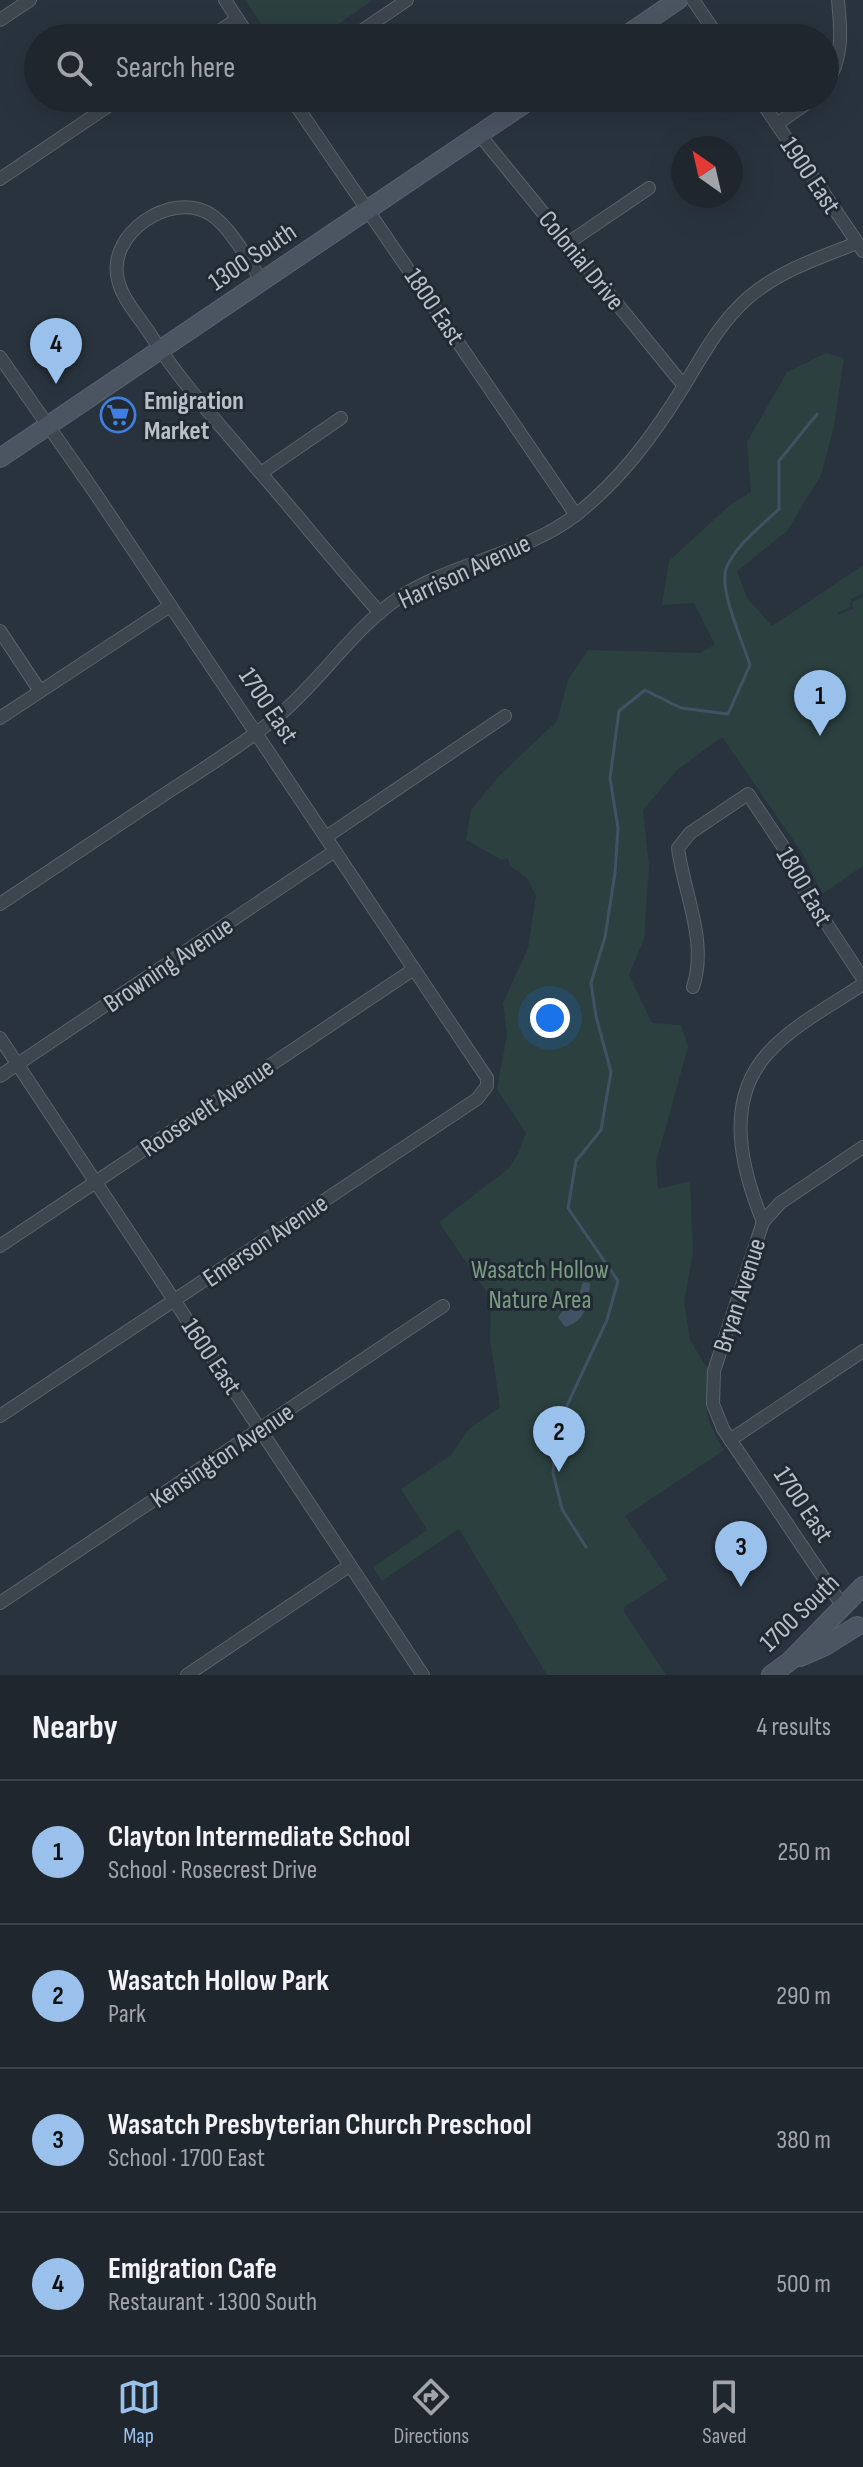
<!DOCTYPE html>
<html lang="en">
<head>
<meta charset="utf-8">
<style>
  body { margin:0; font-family:"Sofia Sans Condensed",sans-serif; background:#272e36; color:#f1f3f6 }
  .compass { position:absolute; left:671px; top:136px; width:72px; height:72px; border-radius:50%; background:#1f262e; box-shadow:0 8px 32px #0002; rotate:326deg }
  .you { position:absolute; left:550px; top:1018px; width:28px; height:28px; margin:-20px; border:6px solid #fff; border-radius:50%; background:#1a73e8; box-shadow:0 0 0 12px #1a73e833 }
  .badge { display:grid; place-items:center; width:52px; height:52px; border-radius:50%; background:#9ac0ec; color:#111; font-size:26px; font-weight:700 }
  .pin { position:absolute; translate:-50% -66px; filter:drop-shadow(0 2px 4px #0008) }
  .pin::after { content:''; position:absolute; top:42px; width:28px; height:24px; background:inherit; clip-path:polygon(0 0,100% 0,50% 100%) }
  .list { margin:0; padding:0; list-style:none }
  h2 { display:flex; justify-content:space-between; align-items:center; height:104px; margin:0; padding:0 32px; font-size:34px }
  h2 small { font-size:26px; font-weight:400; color:#a1a5aa }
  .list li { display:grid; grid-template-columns:52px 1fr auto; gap:24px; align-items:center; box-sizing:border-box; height:144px; padding:0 32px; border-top:2px solid #3c434a }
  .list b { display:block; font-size:30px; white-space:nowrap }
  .list p { margin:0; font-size:26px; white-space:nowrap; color:#a1a5aa }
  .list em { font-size:26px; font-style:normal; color:#a1a5aa }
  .icon { flex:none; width:44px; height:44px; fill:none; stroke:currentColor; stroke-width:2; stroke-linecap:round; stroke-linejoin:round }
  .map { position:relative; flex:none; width:863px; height:1675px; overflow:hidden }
  .search { position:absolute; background:#1f262e; box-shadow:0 8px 32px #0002; left:24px; right:24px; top:24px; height:88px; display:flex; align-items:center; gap:20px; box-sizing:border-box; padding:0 28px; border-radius:44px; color:#a1a5aa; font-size:30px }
  .sheet { height:680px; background:#1f262e }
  nav { display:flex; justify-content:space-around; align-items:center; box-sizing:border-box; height:112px; border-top:2px solid #3c434a; background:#1f262e; font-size:22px; color:#a1a5aa }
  nav a { display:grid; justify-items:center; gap:4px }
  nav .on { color:#9ac0ec }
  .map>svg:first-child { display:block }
  .green { fill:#2c4040 }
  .water { fill:#415265 }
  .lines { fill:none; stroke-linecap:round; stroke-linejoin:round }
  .stream { stroke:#415265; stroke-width:3 }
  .street-casing { stroke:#5a636c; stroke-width:14 }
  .secondary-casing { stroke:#5a636c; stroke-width:20 }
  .street { stroke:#3d454e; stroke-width:12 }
  .secondary { stroke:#4b5561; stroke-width:18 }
  .labels { text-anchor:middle; stroke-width:6; stroke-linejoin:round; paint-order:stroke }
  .street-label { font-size:26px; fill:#b9c0c9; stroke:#212a33 }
  .poi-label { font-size:26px; font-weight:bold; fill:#b9c0c9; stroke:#212a33; text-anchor:start }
  .park-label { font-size:26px; fill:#7a9c80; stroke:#212a33 }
</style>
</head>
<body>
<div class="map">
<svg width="863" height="1675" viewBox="0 0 863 1675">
  <rect width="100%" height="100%" fill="#29333e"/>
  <!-- green -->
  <g class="green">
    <polygon points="245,0 373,0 318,38 271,38"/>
    <path d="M826,353l18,5 -10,68 -13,49 -34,56 -50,40 10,27 25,28 91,-61v28l-12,6 -1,8 -13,6 1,2 15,-6 -1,-7 11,-5v269l-41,28 -19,-40 -81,-117 -45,33 -34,40 6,56 -5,73 -15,36 23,48 29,2 7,22 -32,115 2,27 32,-8 3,73 -9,47 6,39 20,33c-8,34 -4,48 14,77l-99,66 43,63 -44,28v5l42,63h-119l-88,-146 -77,52 -9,-14 54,-37 -26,-41 50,-34 17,-25 32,-23 -10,-68 1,-40 -52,-77 69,-53 10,-15 8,-21 -29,-44 10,-54 -4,-32 25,-55 8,-52 -9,-18 -17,-12 -2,-8 -6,2 -36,-20 5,-30 29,-35 57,-54 11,-41 20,-30 112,3 15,-8 -21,-42 -32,2 7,-44 61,-56 21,-13 -4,-50 40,-70z"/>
  </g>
  <!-- water -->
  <path class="water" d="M583,1282l7,1c-1,20 -4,38 -25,44l-7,-10 13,-16 7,-3z"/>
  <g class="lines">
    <!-- stream -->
    <path class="stream" d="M586,1547l-24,-38 -9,-36 4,-46 50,-107 11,-39 -50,-73 8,-47 25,-31 10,-58 -15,-56 -5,-33 14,-46 10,-64 3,-45 -8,-50 9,-67 26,-21 36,18 47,6 22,-49c-7,-23 -31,-74 -24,-96 8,-22 36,-44 53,-60v-48l38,-47"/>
    <!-- street casing -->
    <g class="street-casing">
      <g id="street">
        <polyline points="225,0 250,38"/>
        <polyline points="693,0 719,38"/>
        <polyline points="0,20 30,0"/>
        <polyline points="209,38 237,19"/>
        <polyline points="351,38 407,0"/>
        <path d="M825,86c19,-28 16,-55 13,-86"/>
        <polyline points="291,98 576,515"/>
        <polyline points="759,98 863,251"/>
        <polyline points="777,124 814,98"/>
        <polyline points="479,134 684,386"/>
        <polyline points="0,179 120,98"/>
        <polyline points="568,243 649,188"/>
        <path d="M262,281c-13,-19 -33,-56 -52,-67 -39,-24 -104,20 -92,66 5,21 23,39 34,57 31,48 69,89 106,133 41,47 80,96 122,143"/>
        <polyline points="0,357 91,487 487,1078 487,1086 477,1099 0,1416"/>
        <polyline points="261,473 341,418"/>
        <polyline points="0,631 40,691"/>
        <polyline points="0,718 170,606"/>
        <polyline points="326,837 505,716"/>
        <path d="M0,904c57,-38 114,-76 171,-114 36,-23 72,-46 105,-72 44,-36 75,-87 121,-119 55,-37 128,-44 180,-85 44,-35 76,-78 105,-125 21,-34 37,-66 67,-92 30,-26 72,-40 108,-54"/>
        <path d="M693,987c15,-46 -9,-93 -15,-139l12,-15 58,-39 38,57 10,26 67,102"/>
        <polyline points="0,1038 423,1675"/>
        <polyline points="0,1076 335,851"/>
        <path d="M763,1222c-22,-54 -39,-121 5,-169 25,-28 64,-48 95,-69"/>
        <polyline points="0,1246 414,969"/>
        <polyline points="730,1440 863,1351"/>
        <polyline points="0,1603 443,1306"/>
        <polyline points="842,1605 723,1429 713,1404 714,1371 763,1222 780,1203 863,1147"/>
        <polyline points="187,1675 349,1566"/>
      </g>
    </g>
    <!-- secondary casing -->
    <g class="secondary-casing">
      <g id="secondary">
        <polyline points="622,38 678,0"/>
        <polyline points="0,458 533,98"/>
        <polyline points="800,1657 825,1646 857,1626"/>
        <polyline points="771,1675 790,1661 863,1586"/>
      </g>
    </g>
    <!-- street -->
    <use href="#street" class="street"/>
    <!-- secondary -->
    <use href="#secondary" class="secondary"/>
  </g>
  <!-- icons -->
  <defs>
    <g id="supermarket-ring" transform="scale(1.8)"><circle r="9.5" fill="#212a33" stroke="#3f7fe0" stroke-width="1.5"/><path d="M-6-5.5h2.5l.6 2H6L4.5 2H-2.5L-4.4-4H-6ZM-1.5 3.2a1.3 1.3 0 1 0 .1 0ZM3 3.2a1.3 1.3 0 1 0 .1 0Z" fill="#3f7fe0"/></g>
  </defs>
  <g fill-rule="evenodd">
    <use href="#supermarket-ring" x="118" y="415"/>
  </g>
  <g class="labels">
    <!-- street labels -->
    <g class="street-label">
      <text transform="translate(811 175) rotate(56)" y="9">1900 East</text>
      <text transform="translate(252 256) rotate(-34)" y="9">1300 South</text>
      <text transform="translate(582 260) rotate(51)" y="9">Colonial Drive</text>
      <text transform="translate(435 306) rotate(56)" y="9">1800 East</text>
      <text transform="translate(464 571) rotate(-25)" y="9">Harrison Avenue</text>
      <text transform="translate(269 705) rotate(56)" y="9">1700 East</text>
      <text transform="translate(805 886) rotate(60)" y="9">1800 East</text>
      <text transform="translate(168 964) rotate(-34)" y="9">Browning Avenue</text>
      <text transform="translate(207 1107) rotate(-34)" y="9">Roosevelt Avenue</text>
      <text transform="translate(265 1240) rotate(-34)" y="9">Emerson Avenue</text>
      <text transform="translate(739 1295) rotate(-72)" y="9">Bryan Avenue</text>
      <text transform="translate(212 1356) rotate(56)" y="9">1600 East</text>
      <text transform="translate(222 1455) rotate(-34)" y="9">Kensington Avenue</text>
      <text transform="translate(804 1504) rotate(56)" y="9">1700 East</text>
      <text transform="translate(799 1612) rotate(-44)" y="9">1700 South</text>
    </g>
    <!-- poi labels -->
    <g class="poi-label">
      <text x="144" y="409">Emigration<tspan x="144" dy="30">Market</tspan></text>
    </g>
    <!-- park labels -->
    <g class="park-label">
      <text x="540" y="1278">Wasatch Hollow<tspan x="540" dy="30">Nature Area</tspan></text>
    </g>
  </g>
</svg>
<svg class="compass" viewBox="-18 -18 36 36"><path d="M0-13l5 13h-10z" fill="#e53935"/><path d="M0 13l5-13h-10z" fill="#a1a5aa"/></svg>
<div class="you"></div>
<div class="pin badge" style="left:820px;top:736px">1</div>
<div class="pin badge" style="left:559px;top:1472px">2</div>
<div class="pin badge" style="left:741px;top:1587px">3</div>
<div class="pin badge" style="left:56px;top:384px">4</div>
<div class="search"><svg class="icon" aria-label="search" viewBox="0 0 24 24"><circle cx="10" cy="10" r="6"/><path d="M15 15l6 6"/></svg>Search here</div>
</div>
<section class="sheet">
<h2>Nearby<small>4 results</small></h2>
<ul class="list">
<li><span class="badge">1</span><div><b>Clayton Intermediate School</b><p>School · Rosecrest Drive</p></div><em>250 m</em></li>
<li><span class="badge">2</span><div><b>Wasatch Hollow Park</b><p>Park</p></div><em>290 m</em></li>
<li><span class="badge">3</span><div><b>Wasatch Presbyterian Church Preschool</b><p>School · 1700 East</p></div><em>380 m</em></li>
<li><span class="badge">4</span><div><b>Emigration Cafe</b><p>Restaurant · 1300 South</p></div><em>500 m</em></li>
</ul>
</section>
<nav>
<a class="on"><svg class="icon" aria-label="map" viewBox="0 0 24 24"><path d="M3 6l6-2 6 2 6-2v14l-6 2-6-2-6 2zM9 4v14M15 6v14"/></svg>Map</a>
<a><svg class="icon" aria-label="directions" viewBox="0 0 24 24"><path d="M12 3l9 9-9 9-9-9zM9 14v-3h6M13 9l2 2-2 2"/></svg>Directions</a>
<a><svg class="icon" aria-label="saved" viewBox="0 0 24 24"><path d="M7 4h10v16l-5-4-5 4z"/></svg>Saved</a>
</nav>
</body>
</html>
